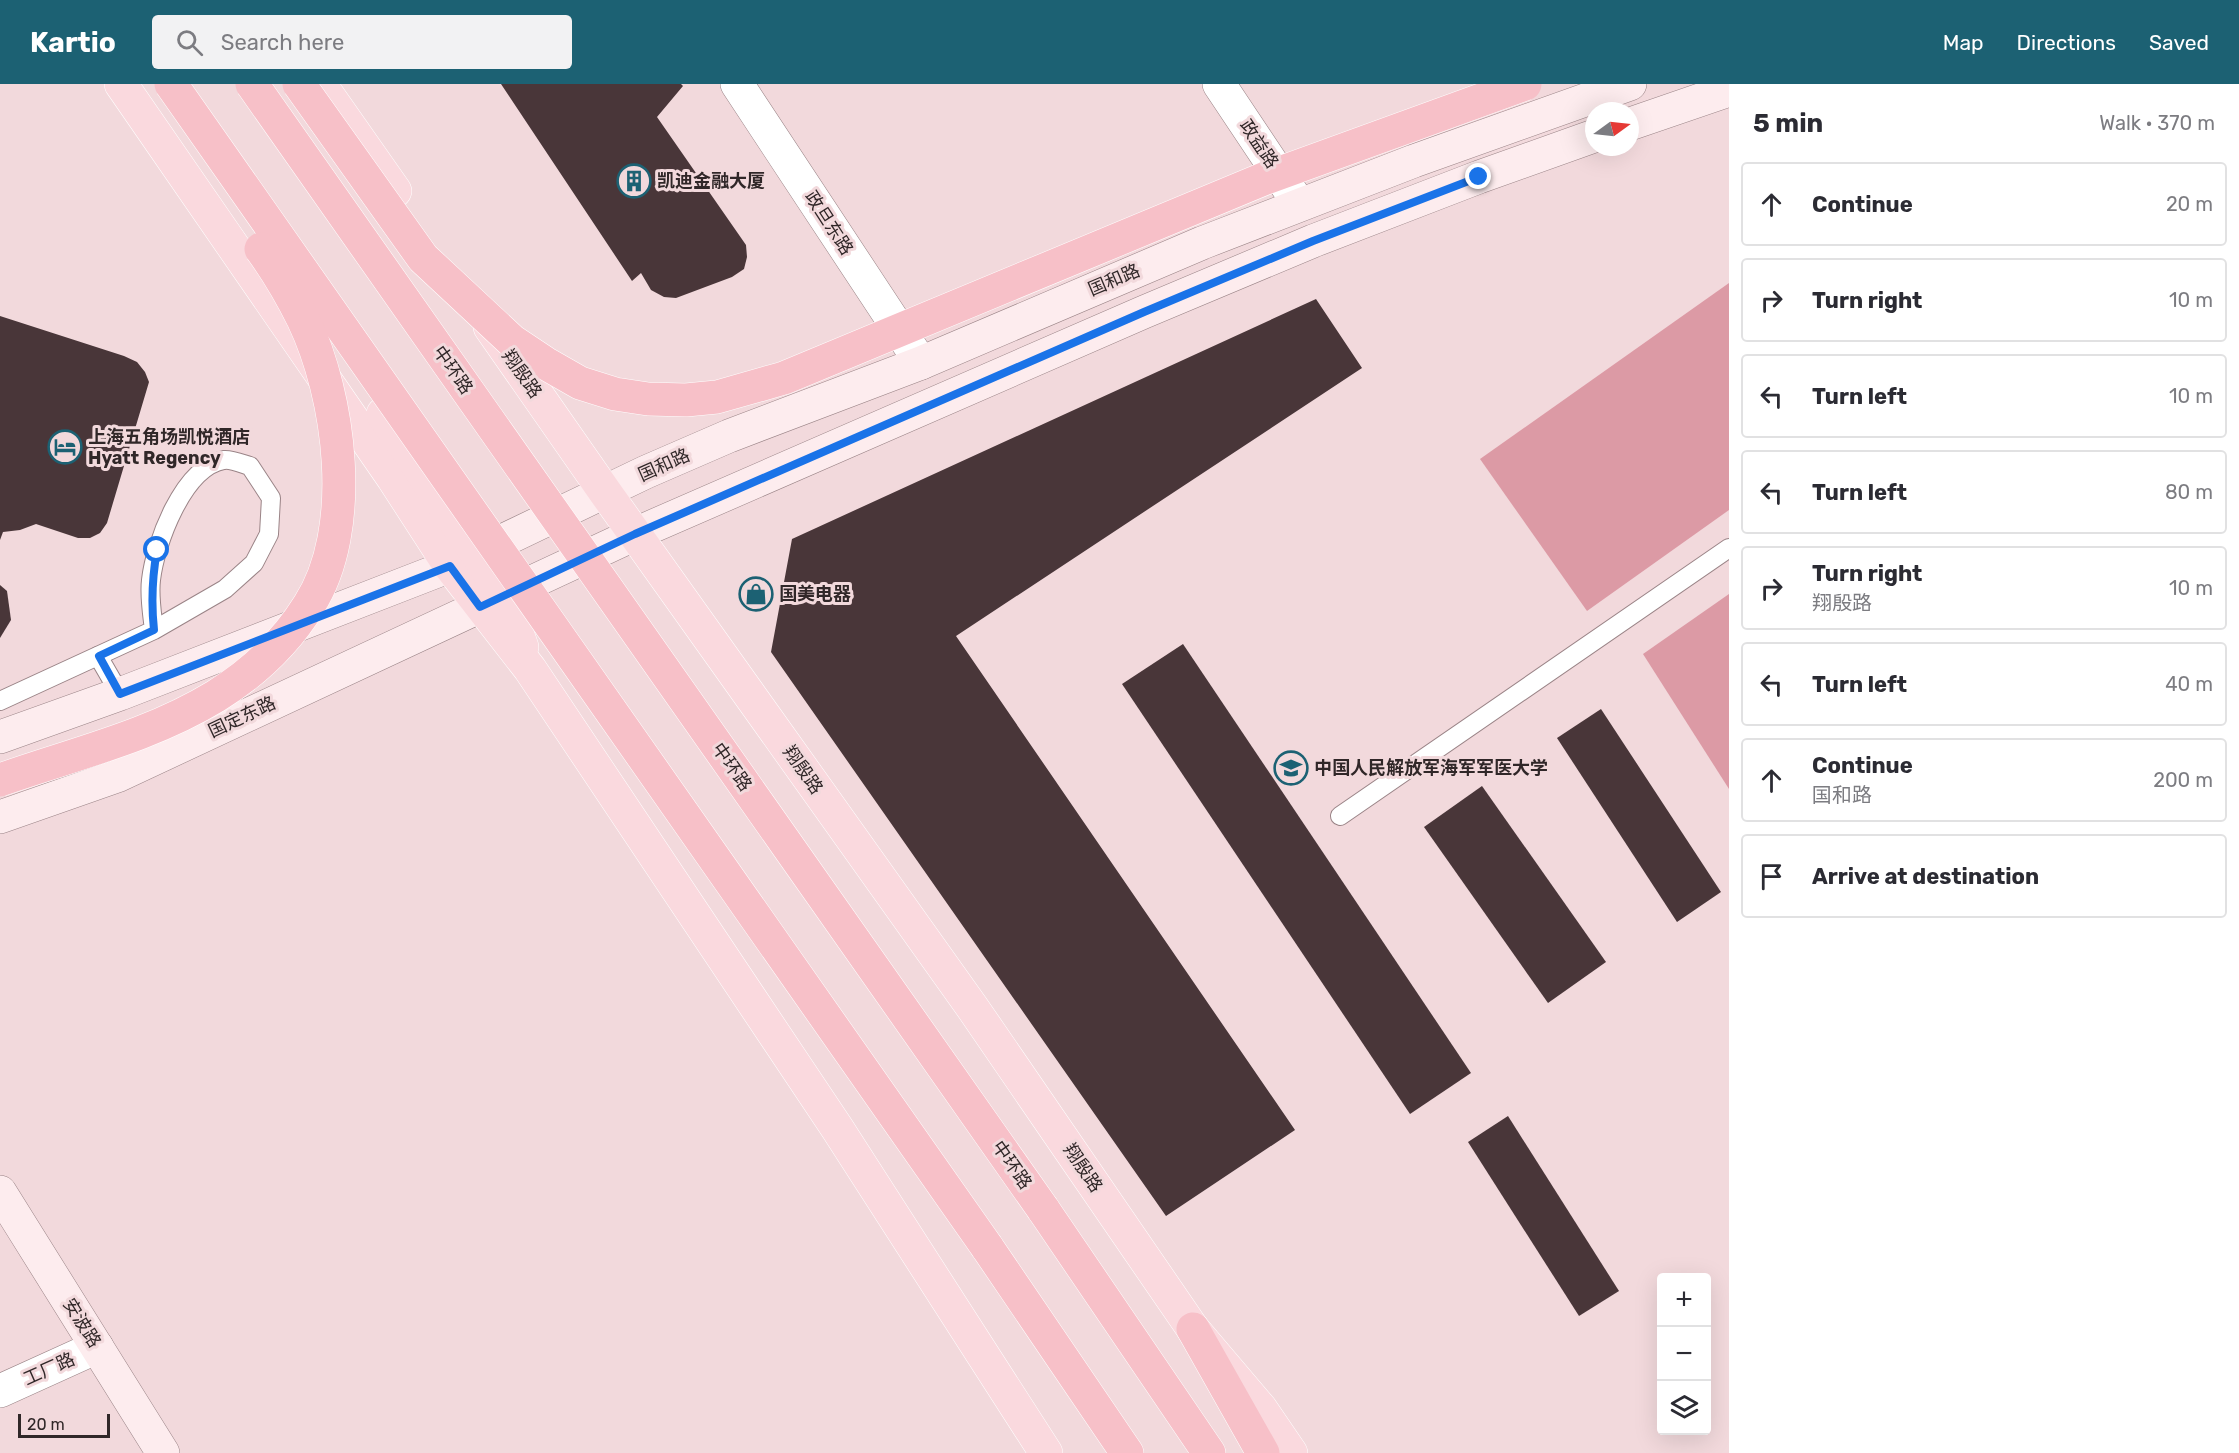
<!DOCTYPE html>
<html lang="en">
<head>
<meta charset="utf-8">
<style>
  body { margin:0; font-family:Rubik,"Noto Sans SC",sans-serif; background:#f2f2f3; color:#2b2b33 }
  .controls { position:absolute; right:18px; bottom:18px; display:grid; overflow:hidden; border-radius:6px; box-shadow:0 6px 24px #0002 }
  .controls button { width:54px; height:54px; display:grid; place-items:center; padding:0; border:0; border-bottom:2px solid #e1e1e2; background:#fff; color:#2b2b33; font:30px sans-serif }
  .compass { position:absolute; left:1585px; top:18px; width:54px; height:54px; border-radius:50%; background:#fff; box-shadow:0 6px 24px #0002; rotate:75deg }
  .scale { position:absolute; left:18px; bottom:15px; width:92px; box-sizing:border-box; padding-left:6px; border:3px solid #302728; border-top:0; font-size:16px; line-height:21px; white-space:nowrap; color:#302728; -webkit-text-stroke:4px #f2d9dc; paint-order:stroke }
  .stop { position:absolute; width:18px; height:18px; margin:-14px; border:4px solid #1a73e8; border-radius:50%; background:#fff }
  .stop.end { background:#1a73e8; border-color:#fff; box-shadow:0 2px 6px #0008 }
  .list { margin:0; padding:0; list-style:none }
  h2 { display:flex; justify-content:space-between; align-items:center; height:78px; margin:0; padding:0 24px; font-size:26px }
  h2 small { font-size:20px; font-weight:400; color:#7c7c81 }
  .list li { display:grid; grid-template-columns:39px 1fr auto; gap:18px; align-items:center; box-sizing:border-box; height:84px; margin:0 12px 12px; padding:0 12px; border:2px solid #e1e1e2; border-radius:6px }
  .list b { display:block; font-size:22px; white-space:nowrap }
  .list p { margin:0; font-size:20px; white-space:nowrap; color:#7c7c81 }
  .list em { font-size:20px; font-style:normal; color:#7c7c81 }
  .icon { flex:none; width:33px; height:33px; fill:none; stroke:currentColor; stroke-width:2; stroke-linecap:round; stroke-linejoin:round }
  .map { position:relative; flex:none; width:1729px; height:1369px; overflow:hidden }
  header { display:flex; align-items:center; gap:36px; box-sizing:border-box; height:84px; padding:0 30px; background:#1c6173; color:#fff }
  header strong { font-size:28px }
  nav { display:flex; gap:33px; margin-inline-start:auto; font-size:21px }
  .search { width:420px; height:54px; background:#f2f2f3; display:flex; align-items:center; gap:15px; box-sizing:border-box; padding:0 21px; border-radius:6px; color:#7c7c81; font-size:22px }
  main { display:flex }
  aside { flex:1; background:#fff }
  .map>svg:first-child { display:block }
  .green { fill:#dc9aa5 }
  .building { fill:#493639 }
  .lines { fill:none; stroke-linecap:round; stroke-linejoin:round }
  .lane-casing { stroke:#9a8487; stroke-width:20 }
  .street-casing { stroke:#9a8487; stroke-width:34 }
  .secondary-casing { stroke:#9a8487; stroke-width:34 }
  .primary-casing { stroke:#fff; stroke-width:34 }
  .highway-casing { stroke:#fff; stroke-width:34 }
  .lane { stroke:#fff; stroke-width:18 }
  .street { stroke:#fff; stroke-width:33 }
  .secondary { stroke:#fdecee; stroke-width:33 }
  .primary { stroke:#fad9de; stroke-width:33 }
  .highway { stroke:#f7c0c8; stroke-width:33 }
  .highway-bridge-casing { stroke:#fff; stroke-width:34; stroke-linecap:butt }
  .highway-bridge { stroke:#f7c0c8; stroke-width:33 }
  .route { stroke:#1a73e8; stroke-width:8 }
  .labels { text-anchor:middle; stroke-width:6; stroke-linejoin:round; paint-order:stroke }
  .street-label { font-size:18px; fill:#302728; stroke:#f2d9dc }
  .poi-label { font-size:18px; font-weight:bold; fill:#302728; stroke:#f2d9dc; text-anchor:start }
</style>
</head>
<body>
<header>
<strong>Kartio</strong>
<div class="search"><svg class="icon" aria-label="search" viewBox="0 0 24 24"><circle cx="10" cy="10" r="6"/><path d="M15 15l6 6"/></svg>Search here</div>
<nav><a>Map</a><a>Directions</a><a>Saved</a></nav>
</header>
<main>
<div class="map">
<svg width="1729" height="1369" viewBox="0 0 1729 1369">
  <rect width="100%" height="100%" fill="#f2d9dc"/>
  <!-- green -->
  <g class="green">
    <polygon points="1729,199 1729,426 1587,527 1480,375"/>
    <polygon points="1729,510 1729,705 1643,570"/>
  </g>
  <!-- building -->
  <g class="building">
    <polygon points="501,0 681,0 683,2 657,33 746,161 747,173 744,185 732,193 676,214 664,213 651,206 641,189 632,197"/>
    <polygon points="1316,215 1362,284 956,552 1295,1046 1166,1132 771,568 792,455"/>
    <polygon points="0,232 124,272 137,278 145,288 149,298 107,439 100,449 90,454 78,454 36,440 20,446 3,448 0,456"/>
    <polygon points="0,501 7,507 11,536 0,554"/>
    <polygon points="1183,560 1471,989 1410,1030 1122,600"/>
    <polygon points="1601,625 1721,808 1677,838 1557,654"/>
    <polygon points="1482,702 1606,878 1548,919 1424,743"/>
    <polygon points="1508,1032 1619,1207 1579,1232 1468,1058"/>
  </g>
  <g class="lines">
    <!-- lane casing -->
    <g class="lane-casing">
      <g id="lane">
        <polyline points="98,572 120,610"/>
        <path d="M0,617l154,-71 71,-41 29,-26 15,-29 2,-36 -21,-32c-7,-2 -19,-7 -26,-6 -41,7 -69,84 -73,120 -2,16 1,33 3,50"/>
        <polyline points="1340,732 1729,464"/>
      </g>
    </g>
    <!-- street casing -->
    <g class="street-casing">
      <g id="street">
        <polyline points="737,0 921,279"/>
        <polyline points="1219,0 1299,120"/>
        <polyline points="0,1307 97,1263"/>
      </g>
    </g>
    <!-- secondary casing -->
    <g class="secondary-casing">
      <g id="secondary">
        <polyline points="1630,40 1729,6"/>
        <polyline points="0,653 120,610 450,482 646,388 729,352 921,279 1202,159 1414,77 1630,0"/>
        <polyline points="0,733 117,692 635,450 1144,228 1313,157 1479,93 1594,52"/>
        <polyline points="0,1108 163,1369"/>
      </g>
    </g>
    <!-- primary casing -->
    <g class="primary-casing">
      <g id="primary">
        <polyline points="121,0 393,394 450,482 530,585 837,1044 1046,1369"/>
        <polyline points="320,0 395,107"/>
        <polyline points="490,243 605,408 972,923 1193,1245 1261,1325 1291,1369"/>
        <polyline points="383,330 504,511 522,563"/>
      </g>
    </g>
    <!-- highway casing -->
    <g class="highway-casing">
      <g id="highway">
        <polyline points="1043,1125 1209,1369"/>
        <polyline points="987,1163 1127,1369"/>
        <polyline points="1193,1245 1263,1369"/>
      </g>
    </g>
    <!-- lane -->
    <use href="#lane" class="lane"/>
    <!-- street -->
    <use href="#street" class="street"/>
    <!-- secondary -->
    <use href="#secondary" class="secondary"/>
    <!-- primary -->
    <use href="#primary" class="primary"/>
    <!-- highway -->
    <use href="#highway" class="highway"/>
    <!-- highway-bridge casing -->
    <g class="highway-bridge-casing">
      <g id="highway-bridge">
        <polyline points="171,0 987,1163"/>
        <polyline points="252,0 1043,1125"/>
        <polyline points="299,0 423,174 512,257 545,279 580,299 615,310 648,315 686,316 717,313 784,294 1266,94 1525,0"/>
        <path d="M0,696c73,-26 149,-43 216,-84 37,-23 70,-54 93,-91 49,-76 31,-209 -6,-286 -12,-24 -26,-48 -42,-70"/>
      </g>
    </g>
    <!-- highway-bridge -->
    <use href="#highway-bridge" class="highway-bridge"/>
  </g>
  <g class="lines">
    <!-- route -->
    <path class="route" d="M157,466c-5,28 -6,52 -3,80l-55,26 21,38 330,-128 30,41 155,-73 509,-222 169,-71 166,-64"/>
  </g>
  <!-- icons -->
  <defs>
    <g id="building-ring" transform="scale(1.725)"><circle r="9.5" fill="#f2d9dc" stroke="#1c6173" stroke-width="1.5"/><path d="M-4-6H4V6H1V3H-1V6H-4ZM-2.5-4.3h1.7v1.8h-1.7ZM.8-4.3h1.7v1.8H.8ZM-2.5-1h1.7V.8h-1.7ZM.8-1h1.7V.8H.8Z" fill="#1c6173"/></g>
    <g id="hotel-ring" transform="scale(1.725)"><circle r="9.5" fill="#f2d9dc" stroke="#1c6173" stroke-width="1.5"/><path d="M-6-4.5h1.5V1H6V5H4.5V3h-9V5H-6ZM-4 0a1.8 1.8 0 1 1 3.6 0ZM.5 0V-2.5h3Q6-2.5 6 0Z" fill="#1c6173"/></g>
    <g id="shop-ring" transform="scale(1.725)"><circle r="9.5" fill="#f2d9dc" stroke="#1c6173" stroke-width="1.5"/><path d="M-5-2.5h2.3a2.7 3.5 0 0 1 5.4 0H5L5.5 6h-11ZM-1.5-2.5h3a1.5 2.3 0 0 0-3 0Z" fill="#1c6173"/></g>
    <g id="university-ring" transform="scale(1.725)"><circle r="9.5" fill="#f2d9dc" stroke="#1c6173" stroke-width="1.5"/><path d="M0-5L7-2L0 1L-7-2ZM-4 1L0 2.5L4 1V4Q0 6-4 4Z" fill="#1c6173"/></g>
  </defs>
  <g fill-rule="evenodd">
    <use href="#building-ring" x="634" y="97"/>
    <use href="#hotel-ring" x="65" y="363"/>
    <use href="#shop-ring" x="756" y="510"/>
    <use href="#university-ring" x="1291" y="684"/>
  </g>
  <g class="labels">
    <!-- street labels -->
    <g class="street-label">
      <text transform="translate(1259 60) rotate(56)" y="6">政益路</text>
      <text transform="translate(829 139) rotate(57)" y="6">政旦东路</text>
      <text transform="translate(1114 196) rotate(-23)" y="6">国和路</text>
      <text transform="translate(453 286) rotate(55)" y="6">中环路</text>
      <text transform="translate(522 290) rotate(55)" y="6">翔殷路</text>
      <text transform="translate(664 381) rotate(-24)" y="6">国和路</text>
      <text transform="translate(242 633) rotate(-25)" y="6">国定东路</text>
      <text transform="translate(732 683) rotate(55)" y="6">中环路</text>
      <text transform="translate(803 686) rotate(55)" y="6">翔殷路</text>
      <text transform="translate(1012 1081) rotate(55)" y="6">中环路</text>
      <text transform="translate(1083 1084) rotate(56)" y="6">翔殷路</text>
      <text transform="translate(82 1239) rotate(58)" y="6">安波路</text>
      <text transform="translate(49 1285) rotate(-24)" y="6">工厂路</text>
    </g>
    <!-- poi labels -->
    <g class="poi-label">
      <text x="657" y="103">凯迪金融大厦</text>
      <text x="88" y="359">上海五角场凯悦酒店<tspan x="88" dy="21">Hyatt Regency</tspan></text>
      <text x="779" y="516">国美电器</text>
      <text x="1314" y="690">中国人民解放军海军军医大学</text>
    </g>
  </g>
</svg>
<div class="controls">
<button>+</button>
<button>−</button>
<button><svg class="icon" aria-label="layers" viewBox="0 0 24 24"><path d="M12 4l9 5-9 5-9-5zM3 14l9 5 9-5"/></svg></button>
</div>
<svg class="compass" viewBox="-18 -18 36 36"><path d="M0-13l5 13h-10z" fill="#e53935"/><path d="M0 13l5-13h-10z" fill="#7c7c81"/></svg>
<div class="scale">20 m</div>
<div class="stop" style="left:157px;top:466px"></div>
<div class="stop end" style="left:1479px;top:93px"></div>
</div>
<aside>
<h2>5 min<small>Walk · 370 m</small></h2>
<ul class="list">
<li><svg class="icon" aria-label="ahead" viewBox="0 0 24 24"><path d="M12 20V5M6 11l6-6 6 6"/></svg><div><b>Continue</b></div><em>20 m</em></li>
<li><svg class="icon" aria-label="right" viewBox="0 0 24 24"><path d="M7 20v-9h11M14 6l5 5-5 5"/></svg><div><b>Turn right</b></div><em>10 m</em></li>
<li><svg class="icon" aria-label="left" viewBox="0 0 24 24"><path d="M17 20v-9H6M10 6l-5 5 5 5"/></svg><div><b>Turn left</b></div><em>10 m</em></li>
<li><svg class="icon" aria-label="left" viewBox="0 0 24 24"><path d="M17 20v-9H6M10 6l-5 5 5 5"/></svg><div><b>Turn left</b></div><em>80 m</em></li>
<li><svg class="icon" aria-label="right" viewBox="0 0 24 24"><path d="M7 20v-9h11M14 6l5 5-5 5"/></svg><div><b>Turn right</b><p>翔殷路</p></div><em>10 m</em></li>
<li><svg class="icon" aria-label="left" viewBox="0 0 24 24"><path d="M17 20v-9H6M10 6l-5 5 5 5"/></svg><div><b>Turn left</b></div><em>40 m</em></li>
<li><svg class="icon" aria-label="ahead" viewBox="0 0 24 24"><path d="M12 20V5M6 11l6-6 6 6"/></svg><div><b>Continue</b><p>国和路</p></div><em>200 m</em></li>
<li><svg class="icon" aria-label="arrive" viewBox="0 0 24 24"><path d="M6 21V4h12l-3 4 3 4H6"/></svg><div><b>Arrive at destination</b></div></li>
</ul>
</aside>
</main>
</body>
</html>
